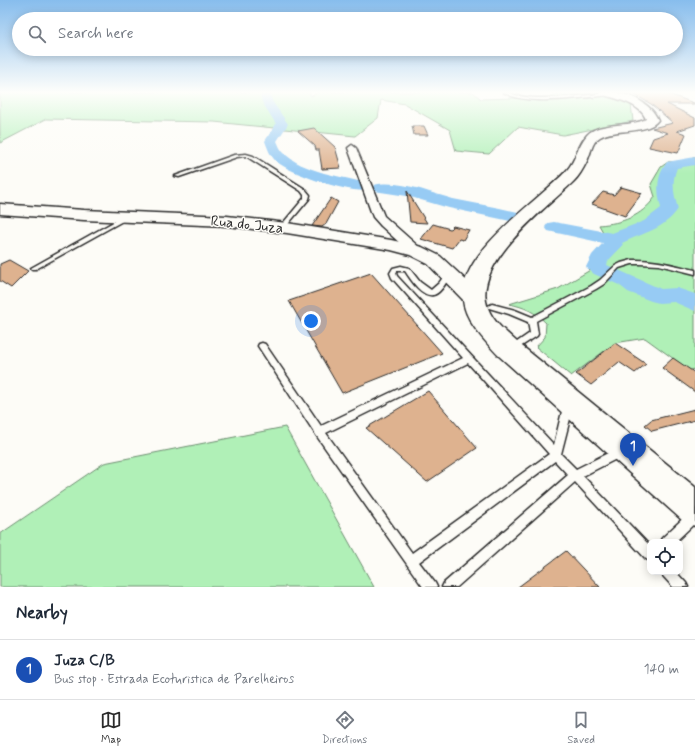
<!DOCTYPE html>
<html lang="en">
<head>
<meta charset="utf-8">
<style>
  body { margin:0; font-family:Mynerve,sans-serif; background:#f6f6f7; color:#1f2937 }
  .controls { position:absolute; right:12px; bottom:12px; display:grid; overflow:hidden; border-radius:8px; box-shadow:0 2px 10px #0003 }
  .controls button { width:36px; height:36px; display:grid; place-items:center; padding:0; border:0; border-bottom:1px solid #e0e1e3; background:#fff; color:#1f2937; font:20px sans-serif }
  .you { position:absolute; left:311px; top:321px; width:14px; height:14px; margin:-10px; border:3px solid #fff; border-radius:50%; background:#1a73e8; box-shadow:0 0 0 6px #1a73e833 }
  .badge { display:grid; place-items:center; width:26px; height:26px; border-radius:50%; background:#2b2b2b; color:#fff; font-size:13px; font-weight:700 }
  .pin { position:absolute; translate:-50% -33px; filter:drop-shadow(0 1px 2px #0008) }
  .pin::after { content:''; position:absolute; top:21px; width:14px; height:12px; background:inherit; clip-path:polygon(0 0,100% 0,50% 100%) }
  .list { margin:0; padding:0; list-style:none }
  h2 { display:flex; justify-content:space-between; align-items:center; height:52px; margin:0; padding:0 16px; font-size:17px }
  h2 small { font-size:13px; font-weight:400; color:#747a83 }
  .list li { display:grid; grid-template-columns:26px 1fr auto; gap:12px; align-items:center; box-sizing:border-box; height:60px; padding:0 16px; border-top:1px solid #e0e1e3 }
  .list b { display:block; font-size:15px; white-space:nowrap }
  .list p { margin:0; font-size:13px; white-space:nowrap; color:#747a83 }
  .list em { font-size:13px; font-style:normal; color:#747a83 }
  .icon { flex:none; width:22px; height:22px; fill:none; stroke:currentColor; stroke-width:2; stroke-linecap:round; stroke-linejoin:round }
  .map { position:relative; flex:none; width:695px; height:587px; overflow:hidden }
  .search { position:absolute; background:#fff; box-shadow:0 2px 10px #0003; left:12px; right:12px; top:12px; height:44px; display:flex; align-items:center; gap:10px; box-sizing:border-box; padding:0 14px; border-radius:22px; color:#747a83; font-size:15px }
  .sheet { height:112px; background:#fff }
  nav { display:flex; justify-content:space-around; align-items:center; box-sizing:border-box; height:56px; border-top:1px solid #e0e1e3; background:#fff; font-size:11px; color:#747a83 }
  nav a { display:grid; justify-items:center; gap:2px }
  nav .on { color:#2b2b2b }
  .map>svg:first-child { display:block }
  .green { fill:#b0f0b7; stroke:#6e8e71 }
  .lines { fill:none; stroke-linecap:round; stroke-linejoin:round }
  .river { fill:#97cbf4; fill-rule:evenodd }
  .building { fill:#deb28f; stroke:#2b2b2b }
  .lane-casing { stroke:#2b2b2b; stroke-width:3 }
  .street-casing { stroke:#2b2b2b; stroke-width:3 }
  .secondary-casing { stroke:#2b2b2b; stroke-width:3 }
  .primary-casing { stroke:#2b2b2b; stroke-width:3 }
  .lane { fill:#fdfcf7; fill-rule:evenodd }
  .street { fill:#fdfcf7; fill-rule:evenodd }
  .secondary { fill:#fdfcf7; fill-rule:evenodd }
  .primary { fill:#fdfcf7; fill-rule:evenodd }
  .labels { text-anchor:middle; stroke-width:3; stroke-linejoin:round; paint-order:stroke }
  .street-label { font-size:15px; fill:#2b2b2b; stroke:#fdfcf7 }
</style>
</head>
<body>
<div class="map">
<svg width="695" height="587" viewBox="0 0 695 587">
  <rect width="100%" height="100%" fill="#fdfcf7"/>
  <filter id="ink" filterUnits="userSpaceOnUse"><feTurbulence type="fractalNoise" baseFrequency=".025" numOctaves="2"/><feDisplacementMap in="SourceGraphic" scale="8" xChannelSelector="R" yChannelSelector="G"/><feConvolveMatrix kernelMatrix="1 2 1 2 8 2 1 2 1" color-interpolation-filters="sRGB"/></filter>
  <g filter="url(#ink)">
    <!-- green -->
    <g class="green">
      <polygon points="0,92 307,92 312,96 318,92 473,92 481,99 547,97 564,92 595,92 631,104 633,121 563,135 518,127 489,154 456,151 450,130 405,104 381,100 378,118 355,136 214,122 46,119 0,143"/>
      <path d="M695,157v212l-6,1 -44,-32 -30,5 -44,33 -35,-29 9,-10 1,-14c-11,-11 -21,-16 -37,-19l49,-15 34,-20 -2,-7 1,-3 12,-11 4,-9 -8,-14c23,-2 42,-8 56,-28l-4,-13 10,-17 7,-5 19,-1z"/>
      <polygon points="285,427 374,587 0,587 0,534 104,463"/>
    </g>
    <g class="lines">
      <!-- river -->
      <g class="river">
        <path d="M260,92h10l2,9 16,23 -11,17c2,4 3,8 6,11 18,20 62,25 88,32l2,3 1,-2c24,-6 56,8 79,14 24,5 49,9 73,15l3,4 -3,4 -6,1 -71,-15 -42,-12 -33,-5 -2,-3 -1,2c-19,5 -79,-16 -94,-28 -7,-6 -9,-13 -12,-21l11,-17 -14,-22z"/>
        <path d="M695,157v8l-18,3c-6,14 -3,27 1,41 -13,20 -35,24 -56,34l1,2 -15,16 -1,4 54,24 16,-1 18,6v17l-21,-9 -15,1 -8,-2 -23,-9 -9,-7 -25,-11 -8,-7 6,-12 11,-12 -55,-12 -3,-4 3,-4 6,-1 58,11 32,-12 17,-13c-4,-17 -5,-31 6,-46z"/>
      </g>
    </g>
    <!-- building -->
    <g class="building">
      <polygon points="630,92 663,92 694,103 694,104 667,104 695,118 695,125 677,131 686,134 678,153 649,147 653,138 668,133 652,128 673,123 651,104"/>
      <polygon points="412,126 424,126 428,135 414,135"/>
      <polygon points="314,128 335,147 341,168 322,169 319,150 316,150 315,146 298,131"/>
      <polygon points="621,187 642,193 625,216 592,204 603,192 614,195"/>
      <polygon points="407,191 427,223 410,222"/>
      <polygon points="331,198 338,202 326,224 322,227 312,226"/>
      <polygon points="433,224 450,229 453,226 469,230 463,240 459,239 452,248 421,239"/>
      <polygon points="9,260 28,271 11,288 0,281 0,264"/>
      <polygon points="371,273 442,353 342,393 289,301"/>
      <polygon points="615,343 646,364 635,373 619,362 591,385 576,374"/>
      <polygon points="673,358 695,373 695,392 662,368"/>
      <polygon points="428,391 477,448 427,482 366,428"/>
      <polygon points="695,409 695,420 652,431 645,425 651,420"/>
      <polygon points="566,551 600,587 518,587"/>
    </g>
    <g class="lines">
      <!-- lane casing -->
      <g class="lane-casing">
        <g id="lane">
          <path d="M503,92c5,-1 8,2 12,3 8,2 17,3 25,3 24,0 47,-3 70,-5l2,1c-7,2 -15,2 -22,3 -25,2 -65,8 -87,-5z"/>
          <polygon points="246,154 253,156 305,189 310,195 309,199 284,229 282,230 279,228 304,198 304,195 301,191 249,158 246,156 237,157 179,177 175,176 234,155"/>
          <polygon points="126,215 129,217 128,218 36,269 32,269 31,268"/>
          <path d="M632,260c21,-1 42,5 63,10v4l-36,-9 -19,-1h-8l-13,4 -15,16 -8,5 -60,32 2,13 -1,2 -17,11 -3,-1 -1,-2 1,-2 13,-9 -2,-11 -19,-8 -20,-6 -1,-2 4,-2 23,6 17,7 59,-31 9,-6 15,-14 6,-3z"/>
          <path d="M401,266l8,2 11,14 11,8 8,-7 7,-10h4l1,1c-3,6 -11,20 -18,21 -12,2 -23,-17 -28,-24h-8l-1,2 1,3 157,169 9,-38 2,-3 3,-1 3,1 2,3 -12,47 15,15 44,-22 4,2 1,3 -1,3 -41,21 67,70v15l-4,-2 -71,-77 -118,105h-15l2,-4 124,-108 -13,-14 -136,101 16,21 2,4h-14l-107,-152 -58,-89 1,-2 3,-1 3,1 56,82 142,-68 -71,-80 -2,-5 3,-5zM468,363l81,91 -137,99 -86,-120z"/>
          <polygon points="695,509 695,523 675,542 660,542 662,538 691,511"/>
          <polygon points="661,572 676,572 686,583 688,587 673,587 663,576"/>
        </g>
      </g>
      <!-- street casing -->
      <g class="street-casing">
        <polygon id="street" points="352,145 356,148 384,216 420,248 422,251 420,254 412,254 381,226 373,217 348,148"/>
      </g>
      <!-- secondary casing -->
      <g class="secondary-casing">
        <polygon id="secondary" points="0,204 84,210 227,216 287,223 391,240 422,247 440,256 481,294 484,299 481,304 474,306 467,304 428,264 410,255 391,250 287,233 227,226 84,220 0,214"/>
      </g>
      <!-- primary casing -->
      <g class="primary-casing">
        <path id="primary" d="M599,92c20,-3 51,8 59,28 -11,15 -43,8 -58,17 -9,5 -9,18 -14,26 -3,6 -7,13 -12,18 -27,27 -104,83 -86,127 5,14 18,24 29,34l178,145v39l-12,-5 -184,-165c-14,-15 -34,-35 -36,-56 -5,-48 75,-98 104,-130 9,-10 11,-25 20,-35 13,-14 42,-7 59,-16 -6,-16 -32,-21 -46,-25z"/>
      </g>
      <!-- lane -->
      <use href="#lane" class="lane"/>
      <!-- street -->
      <use href="#street" class="street"/>
      <!-- secondary -->
      <use href="#secondary" class="secondary"/>
      <!-- primary -->
      <use href="#primary" class="primary"/>
    </g>
  </g>
  <!-- sky -->
  <linearGradient id="sky" x2="0" y2="1"><stop stop-color="#87bded"/><stop offset="0.53" stop-color="#fefefb"/><stop offset="1" stop-color="#fefefb" stop-opacity="0"/></linearGradient>
  <rect width="695" height="174" fill="url(#sky)"/>
  <g class="labels">
    <!-- street labels -->
    <g class="street-label">
      <text transform="translate(247 224) rotate(6)" y="5">Rua do Juza</text>
    </g>
  </g>
</svg>
<div class="controls">
<button><svg class="icon" aria-label="locate" viewBox="0 0 24 24"><circle cx="12" cy="12" r="6"/><path d="M12 2v4M12 18v4M2 12h4M18 12h4"/></svg></button>
</div>
<div class="you"></div>
<div class="pin badge" style="left:633px;top:466px;background:#1a4fb4">1</div>
<div class="search"><svg class="icon" aria-label="search" viewBox="0 0 24 24"><circle cx="10" cy="10" r="6"/><path d="M15 15l6 6"/></svg>Search here</div>
</div>
<section class="sheet">
<h2>Nearby<small></small></h2>
<ul class="list">
<li><span class="badge" style="background:#1a4fb4">1</span><div><b>Juza C/B</b><p>Bus stop · Estrada Ecoturistica de Parelheiros</p></div><em>140 m</em></li>
</ul>
</section>
<nav>
<a class="on"><svg class="icon" aria-label="map" viewBox="0 0 24 24"><path d="M3 6l6-2 6 2 6-2v14l-6 2-6-2-6 2zM9 4v14M15 6v14"/></svg>Map</a>
<a><svg class="icon" aria-label="directions" viewBox="0 0 24 24"><path d="M12 3l9 9-9 9-9-9zM9 14v-3h6M13 9l2 2-2 2"/></svg>Directions</a>
<a><svg class="icon" aria-label="saved" viewBox="0 0 24 24"><path d="M7 4h10v16l-5-4-5 4z"/></svg>Saved</a>
</nav>
</body>
</html>
